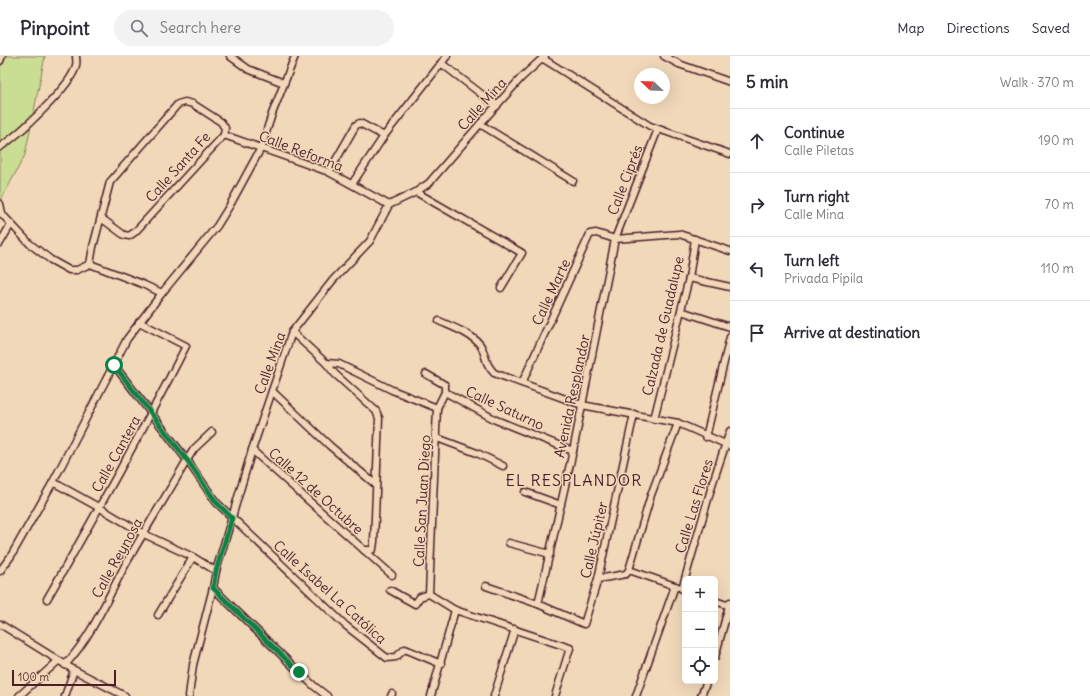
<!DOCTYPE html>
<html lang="en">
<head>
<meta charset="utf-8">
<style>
  body { margin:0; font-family:Delius,sans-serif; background:#f2f2f3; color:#2b2b33 }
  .controls { position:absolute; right:12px; bottom:12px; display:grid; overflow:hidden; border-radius:6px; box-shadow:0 4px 16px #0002 }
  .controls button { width:36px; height:36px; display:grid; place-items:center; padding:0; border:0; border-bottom:1px solid #e1e1e2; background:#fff; color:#2b2b33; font:20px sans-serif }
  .compass { position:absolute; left:634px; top:12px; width:36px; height:36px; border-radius:50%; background:#fff; box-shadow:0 4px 16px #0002; rotate:293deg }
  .scale { position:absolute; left:12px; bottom:10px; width:104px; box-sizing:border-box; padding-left:4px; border:2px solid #4a1f2b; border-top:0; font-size:11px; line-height:14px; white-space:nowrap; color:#4a1f2b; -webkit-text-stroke:3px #f1d8b9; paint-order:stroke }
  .stop { position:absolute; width:12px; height:12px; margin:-9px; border:3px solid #0b8043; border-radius:50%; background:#fff }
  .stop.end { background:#0b8043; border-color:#fff; box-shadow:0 1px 4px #0008 }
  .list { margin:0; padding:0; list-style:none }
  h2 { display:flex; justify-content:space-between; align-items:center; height:52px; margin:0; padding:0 16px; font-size:17px }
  h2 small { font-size:13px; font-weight:400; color:#7c7c81 }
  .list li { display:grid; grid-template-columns:26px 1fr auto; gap:12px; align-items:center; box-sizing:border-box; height:64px; padding:0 16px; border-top:1px solid #e1e1e2 }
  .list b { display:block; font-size:15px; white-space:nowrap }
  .list p { margin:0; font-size:13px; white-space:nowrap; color:#7c7c81 }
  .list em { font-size:13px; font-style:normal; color:#7c7c81 }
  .icon { flex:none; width:22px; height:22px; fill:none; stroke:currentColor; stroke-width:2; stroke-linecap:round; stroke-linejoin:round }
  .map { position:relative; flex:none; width:730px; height:640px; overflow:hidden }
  header { display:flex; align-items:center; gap:24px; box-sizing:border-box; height:56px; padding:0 20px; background:#fff; border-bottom:1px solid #e1e1e2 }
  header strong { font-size:19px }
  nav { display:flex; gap:22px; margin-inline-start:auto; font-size:14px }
  .search { width:280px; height:36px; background:#f2f2f3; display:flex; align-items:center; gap:10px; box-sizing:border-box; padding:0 14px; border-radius:22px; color:#7c7c81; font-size:15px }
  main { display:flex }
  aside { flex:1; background:#fff }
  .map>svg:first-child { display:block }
  .green { fill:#cade93; stroke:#8a7e5f }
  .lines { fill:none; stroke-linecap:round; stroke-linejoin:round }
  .street-casing { stroke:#4a1f2b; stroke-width:9 }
  .street { stroke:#f1d8b9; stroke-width:6 }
  .route { stroke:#0b8043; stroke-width:5 }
  .labels { text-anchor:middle; stroke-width:3; stroke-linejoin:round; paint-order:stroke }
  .street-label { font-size:14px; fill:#4a1f2b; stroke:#f1d8b9 }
  .quarter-label { font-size:16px; letter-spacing:1px; fill:#4a1f2b; stroke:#f1d8b9 }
</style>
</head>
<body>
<header>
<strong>Pinpoint</strong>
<div class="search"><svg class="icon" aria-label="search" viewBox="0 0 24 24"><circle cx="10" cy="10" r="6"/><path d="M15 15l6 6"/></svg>Search here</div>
<nav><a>Map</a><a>Directions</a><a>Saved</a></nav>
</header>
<main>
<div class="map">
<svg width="730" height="640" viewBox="0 0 730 640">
  <rect width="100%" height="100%" fill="#f1d8b9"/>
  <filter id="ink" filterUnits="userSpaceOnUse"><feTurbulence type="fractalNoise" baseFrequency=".025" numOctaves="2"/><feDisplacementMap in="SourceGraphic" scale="8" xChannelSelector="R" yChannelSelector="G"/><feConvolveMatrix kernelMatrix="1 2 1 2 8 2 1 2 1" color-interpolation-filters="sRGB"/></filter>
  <g filter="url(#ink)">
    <!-- green -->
    <polygon class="green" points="0,0 45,0 25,99 0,146"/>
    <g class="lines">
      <!-- street casing -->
      <g class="street-casing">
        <g id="street">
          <polyline points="230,0 248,13 284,27"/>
          <polyline points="664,0 679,8 730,26"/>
          <polyline points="542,2 650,70 730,98"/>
          <polyline points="0,5 2,0"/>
          <polyline points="441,7 497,50"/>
          <polyline points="480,68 573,125"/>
          <polyline points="224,79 329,116 389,149"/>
          <path d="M0,91c17,-11 73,-62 76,-82 1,-2 0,-6 0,-9"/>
          <polyline points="329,116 356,69 360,67 384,80"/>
          <polyline points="352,128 384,80 447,0"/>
          <polyline points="416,136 522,197 501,232"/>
          <polyline points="0,148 2,157"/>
          <polyline points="0,156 30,188 51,204 69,214 77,214 90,208 140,227 162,237"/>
          <polyline points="0,187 11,168"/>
          <polyline points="90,208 93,191 110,126 178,48 185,46 193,48 221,66 225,72 224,79 135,176 129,180 124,179 101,162"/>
          <polyline points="689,222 730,231"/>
          <polyline points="681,255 730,271"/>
          <path d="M439,265c13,6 37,14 43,27 5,12 3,15 12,25l88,32 96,18 52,23"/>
          <polyline points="292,276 326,307 335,318 376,355 379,362 374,486 373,493 371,494 364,494"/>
          <polyline points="326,307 339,308 392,334 437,352"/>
          <polyline points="114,309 187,404 216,446 345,569 387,602 396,601 405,593 441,608"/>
          <polyline points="426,318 445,329 445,336"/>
          <polyline points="522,327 590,178 596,177 615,183 679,178 730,195"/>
          <polyline points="272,335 330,390 375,428"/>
          <polyline points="654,363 689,222 695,183"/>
          <polyline points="706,381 730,281"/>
          <polyline points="437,382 477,397 503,410"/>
          <polyline points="252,394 392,519"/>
          <polyline points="53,426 100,452 144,478 193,501 216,515"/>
          <polyline points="525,436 561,449"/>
          <polyline points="509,487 550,498"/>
          <polyline points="629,514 678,531"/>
          <polyline points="0,515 11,500 53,426 127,283 162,237 217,170 230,149 261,92 272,58 295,0"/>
          <polyline points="598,523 626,518 629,514 651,439 678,367"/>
          <polyline points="486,530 538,548 584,568 598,523 634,358"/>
          <polyline points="213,532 299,616 314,630 327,640"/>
          <polyline points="682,533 713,426 730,375"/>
          <polyline points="390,534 415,548 420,541 429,538"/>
          <polyline points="429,538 437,352 445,336 496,364 573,395"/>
          <polyline points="429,538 455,554 570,592 555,640"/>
          <path d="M47,543c48,-83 95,-167 139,-253l-47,-24"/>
          <polyline points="715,545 730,550"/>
          <polyline points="538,548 573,395 615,183 658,73"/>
          <polyline points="158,559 193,501"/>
          <polyline points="0,568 74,614 125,640"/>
          <polyline points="715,601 730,546"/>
          <path d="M65,609c25,-27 40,-61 57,-94 20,-37 44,-74 65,-111l7,-11 18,-17"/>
          <polyline points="19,640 58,605"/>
          <polyline points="65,640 74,614"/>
          <polyline points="189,640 193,609 213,532 216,515 252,394 292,276 333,224 370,185 389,149 416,136 429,127 480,68 521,22 545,0"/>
          <polyline points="391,640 392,638"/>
          <polyline points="431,640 455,554"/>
          <polyline points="494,640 515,573"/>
          <polyline points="636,640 675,530"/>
          <polyline points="701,640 707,625"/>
        </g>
      </g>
      <!-- street -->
      <use href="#street" class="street"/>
    </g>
  </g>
  <g class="lines" filter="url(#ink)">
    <!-- route -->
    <polyline class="route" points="114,309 187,404 216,446 232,462 216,515 213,532 299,616"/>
  </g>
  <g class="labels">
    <!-- street labels -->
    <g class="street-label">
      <text transform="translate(482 48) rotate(-48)" y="5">Calle Mina</text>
      <text transform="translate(301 95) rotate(21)" y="5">Calle Reforma</text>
      <text transform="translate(178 111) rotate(-48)" y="5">Calle Santa Fe</text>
      <text transform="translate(625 124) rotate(-69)" y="5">Calle Ciprés</text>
      <text transform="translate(551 236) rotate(-65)" y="5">Calle Marte</text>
      <text transform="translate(663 270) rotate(-77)" y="5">Calzada de Guadalupe</text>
      <text transform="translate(270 307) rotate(-70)" y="5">Calle Mina</text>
      <text transform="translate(572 340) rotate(-78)" y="5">Avenida Resplandor</text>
      <text transform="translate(505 352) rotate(25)" y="5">Calle Saturno</text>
      <text transform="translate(116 398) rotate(-61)" y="5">Calle Cantera</text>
      <text transform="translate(316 435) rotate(42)" y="5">Calle 12 de Octubre</text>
      <text transform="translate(422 445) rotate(-87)" y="5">Calle San Juan Diego</text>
      <text transform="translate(694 450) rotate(-73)" y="5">Calle Las Flores</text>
      <text transform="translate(594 484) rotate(-77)" y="5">Calle Júpiter</text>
      <text transform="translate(117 502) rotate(-61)" y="5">Calle Reynosa</text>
      <text transform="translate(330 536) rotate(42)" y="5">Calle Isabel La Católica</text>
    </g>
    <!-- quarter labels -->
    <g class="quarter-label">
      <text x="574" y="430">EL RESPLANDOR</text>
    </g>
  </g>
</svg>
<div class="controls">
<button>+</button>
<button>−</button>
<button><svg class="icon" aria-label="locate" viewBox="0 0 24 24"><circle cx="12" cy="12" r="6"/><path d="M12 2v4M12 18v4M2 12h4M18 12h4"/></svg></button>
</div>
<svg class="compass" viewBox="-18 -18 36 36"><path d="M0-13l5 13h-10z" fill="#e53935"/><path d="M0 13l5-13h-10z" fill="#7c7c81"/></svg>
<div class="scale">100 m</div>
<div class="stop" style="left:114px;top:309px"></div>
<div class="stop end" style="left:299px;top:616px"></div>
</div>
<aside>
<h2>5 min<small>Walk · 370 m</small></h2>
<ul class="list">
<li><svg class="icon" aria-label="ahead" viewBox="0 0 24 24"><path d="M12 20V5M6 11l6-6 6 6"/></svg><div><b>Continue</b><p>Calle Piletas</p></div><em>190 m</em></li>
<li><svg class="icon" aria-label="right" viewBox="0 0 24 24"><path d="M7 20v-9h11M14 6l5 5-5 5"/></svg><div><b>Turn right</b><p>Calle Mina</p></div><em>70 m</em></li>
<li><svg class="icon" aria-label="left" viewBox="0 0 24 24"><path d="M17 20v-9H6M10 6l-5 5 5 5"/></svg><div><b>Turn left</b><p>Privada Pípila</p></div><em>110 m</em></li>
<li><svg class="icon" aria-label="arrive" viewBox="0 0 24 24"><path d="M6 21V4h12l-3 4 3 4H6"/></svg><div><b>Arrive at destination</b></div></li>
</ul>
</aside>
</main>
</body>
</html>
